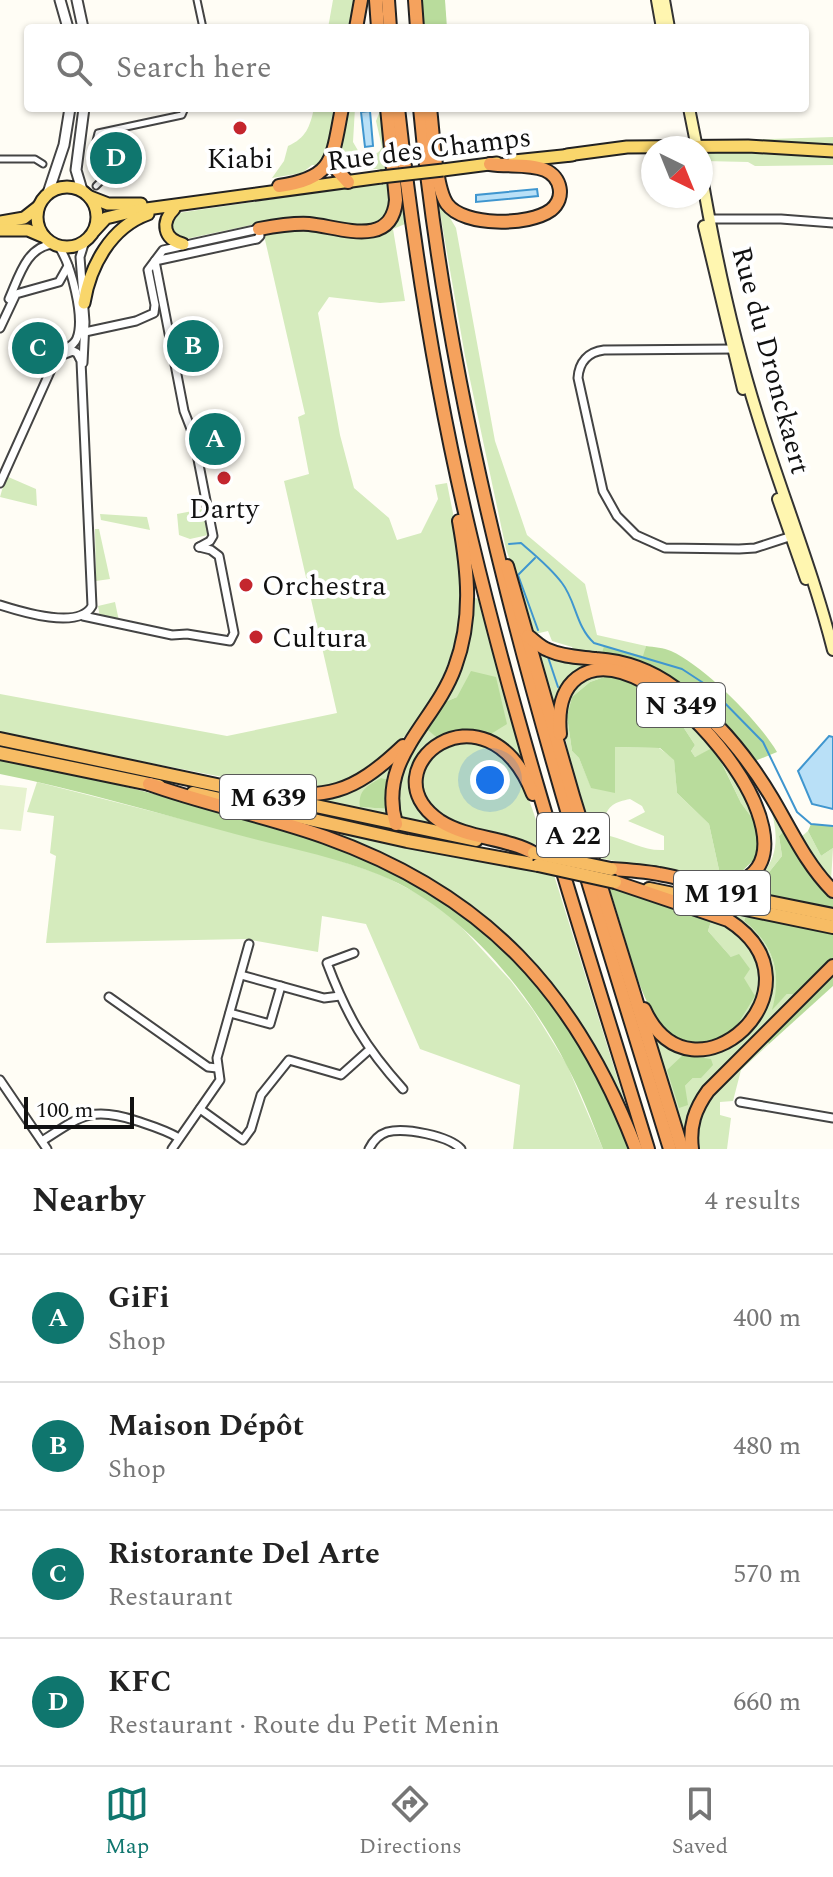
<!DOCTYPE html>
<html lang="en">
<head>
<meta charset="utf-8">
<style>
  body { margin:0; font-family:Spectral,serif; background:#f6f6f6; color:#222 }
  .compass { position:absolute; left:641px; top:136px; width:72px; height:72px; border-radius:50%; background:#fff; box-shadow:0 2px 6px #0004; rotate:137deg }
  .scale { position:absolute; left:24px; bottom:20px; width:110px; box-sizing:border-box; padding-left:8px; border:4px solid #111; border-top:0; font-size:22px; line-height:28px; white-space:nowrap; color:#111; -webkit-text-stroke:6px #fff; paint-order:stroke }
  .you { position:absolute; left:490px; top:780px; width:28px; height:28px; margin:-20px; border:6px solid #fff; border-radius:50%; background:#1a73e8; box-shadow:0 0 0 12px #1a73e833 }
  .badge { display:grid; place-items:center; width:52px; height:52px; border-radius:50%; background:#0f766e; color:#fff; font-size:26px; font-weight:700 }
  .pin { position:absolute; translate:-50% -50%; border:4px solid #fff; box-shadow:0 2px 8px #0006 }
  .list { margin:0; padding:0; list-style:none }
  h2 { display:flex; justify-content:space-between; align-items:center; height:104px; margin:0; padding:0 32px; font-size:34px }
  h2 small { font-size:26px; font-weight:400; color:#767676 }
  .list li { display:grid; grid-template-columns:52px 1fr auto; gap:24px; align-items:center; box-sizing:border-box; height:128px; padding:0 32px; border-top:2px solid #e0e0e0 }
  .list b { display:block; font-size:30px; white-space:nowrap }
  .list p { margin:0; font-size:26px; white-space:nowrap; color:#767676 }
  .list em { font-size:26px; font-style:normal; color:#767676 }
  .icon { flex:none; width:44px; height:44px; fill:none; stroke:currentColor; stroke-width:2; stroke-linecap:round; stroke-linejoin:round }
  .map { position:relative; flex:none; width:833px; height:1149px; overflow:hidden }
  .search { position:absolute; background:#fff; box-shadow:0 2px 6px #0004; left:24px; right:24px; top:24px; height:88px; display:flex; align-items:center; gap:20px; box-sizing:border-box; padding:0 28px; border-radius:8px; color:#767676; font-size:30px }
  .sheet { height:616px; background:#fff }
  nav { display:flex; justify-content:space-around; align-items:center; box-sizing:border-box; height:112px; border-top:2px solid #e0e0e0; background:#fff; font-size:22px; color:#767676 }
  nav a { display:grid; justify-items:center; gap:4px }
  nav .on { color:#0f766e }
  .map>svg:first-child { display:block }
  .green { fill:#d5ebbd; fill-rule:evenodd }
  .forest { fill:#b9dc9c }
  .pitch { fill:#e6f2cf }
  .water { fill:#b9e0f7; stroke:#3f96cf; stroke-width:2 }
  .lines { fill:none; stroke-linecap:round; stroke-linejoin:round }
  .stream { stroke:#3f96cf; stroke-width:2 }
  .pedestrian-casing { stroke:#444; stroke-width:9 }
  .minor-casing { stroke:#444; stroke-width:11 }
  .tertiary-casing { stroke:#444; stroke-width:13 }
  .secondary-casing { stroke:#333; stroke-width:14 }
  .primary-casing { stroke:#222; stroke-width:15 }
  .trunk-casing { stroke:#222; stroke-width:16 }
  .motorway-casing { stroke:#222; stroke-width:16 }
  .pedestrian { stroke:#fff; stroke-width:5 }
  .minor { stroke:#fff; stroke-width:7 }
  .tertiary { stroke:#fff; stroke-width:9 }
  .secondary { stroke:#fff6b0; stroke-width:10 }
  .primary { stroke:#f9d66b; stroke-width:11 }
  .trunk { stroke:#f7bc64; stroke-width:12 }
  .motorway { stroke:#f5a25d; stroke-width:12 }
  .primary-bridge-casing { stroke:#222; stroke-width:15; stroke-linecap:butt }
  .trunk-bridge-casing { stroke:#222; stroke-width:16; stroke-linecap:butt }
  .primary-bridge { stroke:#f9d66b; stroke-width:11 }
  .trunk-bridge { stroke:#f7bc64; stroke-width:12 }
  .poi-dot { fill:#c4262e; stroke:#fff; stroke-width:3 }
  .labels { text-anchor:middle; stroke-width:8; stroke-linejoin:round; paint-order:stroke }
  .shield { fill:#fff; stroke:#585858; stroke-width:2 }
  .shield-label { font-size:26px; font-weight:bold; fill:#111 }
  .street-label { font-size:28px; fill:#111; stroke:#fff }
  .poi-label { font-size:28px; fill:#111; stroke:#fff }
</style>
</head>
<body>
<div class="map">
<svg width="833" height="1149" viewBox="0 0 833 1149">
  <rect width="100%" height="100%" fill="#fffdf5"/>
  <!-- green -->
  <g class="green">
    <polygon points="333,0 355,0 350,28 328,28"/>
    <path d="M314,108h21l-6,43 -6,14h-11l-10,8 -30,5 12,-17 4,-15c18,-8 22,-19 26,-38z"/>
    <path d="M347,108h8l-2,34 7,12c9,3 18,2 22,-7l-6,-26 5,-13 7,63 -11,-2 -33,1v-3l-3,3 -3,-16z"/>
    <polygon points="833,137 833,165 755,166 748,162 704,161 703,141"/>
    <path d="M388,182c1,21 6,35 -19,44l-108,-3 -80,17 -9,-6 -2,-11 8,-10z"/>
    <path d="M401,198l4,26 -12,5 12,72 -25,2 -51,-6 -11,16 22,122 14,53 35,30 8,22 24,-7 17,-34 -3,-14 12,-2c6,33 16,69 15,103 -1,77 -40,154 -109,191 -7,4 -15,10 -22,12 -11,3 -25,1 -36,2l-295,-57v-40l227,42 110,-23 -53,-232 25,-7 -11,-57 7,-3 -42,-183 28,-4 84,8z"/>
    <polygon points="443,206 456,228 495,441 527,535 585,584 597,635 646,646 644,657 605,646 602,653 574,651 572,647 552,641 548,631 535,634 506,549 465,356 439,207"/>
    <polygon points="6,476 36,489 37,506 0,497"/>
    <polygon points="203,509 208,535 190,539 179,535 177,514"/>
    <polygon points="100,514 147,517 150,530 101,520"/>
    <polygon points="95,529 99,529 110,579 96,581"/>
    <polygon points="473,597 478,599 524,766 522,767 486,737 457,697 445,702 457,676"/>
    <polygon points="115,602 119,621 100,617 98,606"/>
    <polygon points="535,649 597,665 574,675 554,711"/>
    <path d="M613,674l-23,8 -18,15 -5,19 5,35 7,7 12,29 24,-40 44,1 15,11 3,34 32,31 12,55 -123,-21 -8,-28 16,-3 4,9c20,5 33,15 54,14v-14l-36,-15 17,-9 -3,-6 -12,-7c-15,3 -22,6 -26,21l-15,2c-9,-31 -43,-112 -12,-137 9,-7 26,-9 36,-11z"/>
    <polygon points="667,702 695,723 740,775 764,834 741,803 715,748 695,757 691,751 695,745"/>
    <path d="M428,729l9,9 -16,15 -8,18 26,56 -40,-9c-2,-39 3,-59 29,-89z"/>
    <path d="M459,741c8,1 18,1 25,4 38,17 49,66 60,101 -33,-7 -136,-21 -121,-74 6,-19 19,-25 36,-31z"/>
    <polygon points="389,768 388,779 381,778 361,807 389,809 389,816 318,801 352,791"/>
    <polygon points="37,782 326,856 382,875 424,897 454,919 511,981 533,1010 567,1065 603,1149 513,1149 520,1085 420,1049 366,924 322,916 318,952 245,939 46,943 56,856 50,853 54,816 27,812"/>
    <path d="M768,801l18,29 -7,6 3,20 -16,20 -12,10 1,8 -22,-5c6,-4 15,-6 23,-11 26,-18 22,-51 12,-77z"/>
    <path d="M307,824l247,51 74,237c-13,-13 -31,-64 -46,-85 -75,-108 -151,-161 -276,-202z"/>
    <polygon points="808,831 821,856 833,848 831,881 801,837"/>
    <path d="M727,912l24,5 -6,1 -1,3c29,23 38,51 29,87l14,-14 10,1 -80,81 -30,61h-4l-31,-99 7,-3 5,4 62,9c42,-19 62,-69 33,-108 -9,-11 -25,-19 -32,-28zM683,1055l12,4 -2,19 -8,8z"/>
    <polygon points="712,918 727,925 758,958 762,997 731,1035 744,978 731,957 708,931"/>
    <path d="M765,1039l4,5 -28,26 -8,31 -13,1v13l11,3 -4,31h-31c-1,-50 36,-76 69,-110z"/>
  </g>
  <!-- forest -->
  <g class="forest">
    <polygon points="421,0 445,0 447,28 424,28"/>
    <path d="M604,646l39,10 3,-10c8,1 18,2 25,5 33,15 88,70 106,101l-22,9c-38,-51 -87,-100 -153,-108z"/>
    <polygon points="471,671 496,677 507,724 486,737 463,731 437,738 428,730 445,702 457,697"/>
    <polygon points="613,674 628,678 667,702 695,745 691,751 695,757 714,747 741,803 764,834 766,848 737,876 721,879 709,824 677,793 674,760 660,748 615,747 615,793 591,788 579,758 572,751 567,716 572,697 590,682"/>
    <path d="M0,759c70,14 139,30 207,49 103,28 198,56 280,127 10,9 22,17 32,28 52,57 80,117 113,186h-29c-11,-28 -22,-57 -36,-83 -38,-75 -107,-159 -187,-191 -47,-19 -97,-28 -145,-41 -78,-21 -155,-44 -235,-60z"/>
    <path d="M381,778l7,1 1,30 -29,-2c-2,-17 7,-21 21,-29z"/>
    <polygon points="811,824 833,826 833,848 821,856 808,831"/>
    <polygon points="784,831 833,895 833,909 755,894 753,886 766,876 782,856 779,836"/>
    <path d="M609,887l103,31 -4,13 23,26 8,-3 11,15 -6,9 11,18 -24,39c-65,27 -84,-26 -100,-76 -7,-24 -14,-48 -22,-72z"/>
    <path d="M751,917l82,16v29l-36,33 -10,-1 -15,16c10,-37 2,-65 -28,-89l1,-3z"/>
    <polygon points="833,973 833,986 769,1044 765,1039"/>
    <polygon points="683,1055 711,1059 713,1065 701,1078 693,1078 685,1086 688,1105 679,1108 667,1070"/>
  </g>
  <!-- pitch -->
  <polygon class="pitch" points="0,785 27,788 21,831 0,829"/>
  <!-- water -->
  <g class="water">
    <polygon points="370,111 373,146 365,147 361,112"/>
    <polygon points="537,189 538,196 476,202 476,195"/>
    <polygon points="829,736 833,737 833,809 812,804 798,771"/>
  </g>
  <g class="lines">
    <!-- stream -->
    <g class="stream">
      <path d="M509,544l12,-1c14,12 30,25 41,40 14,18 14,44 32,60l88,26 26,17 55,56 34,70 14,12 22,2"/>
      <polyline points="535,558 518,575 538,630"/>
      <polyline points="548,657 558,687"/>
    </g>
    <!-- pedestrian casing -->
    <g class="pedestrian-casing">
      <g id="pedestrian">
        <polyline points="197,0 203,28"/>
        <polyline points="0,159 35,159 43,164"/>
        <polyline points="96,186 104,178 96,141 98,133 182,115 185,108"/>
      </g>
    </g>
    <!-- minor casing -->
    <g class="minor-casing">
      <g id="minor">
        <polyline points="709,219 781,219 833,223"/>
        <polyline points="155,261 184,411 193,434 213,536 210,541 199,547"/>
        <path d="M9,299c10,-22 17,-52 44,-55"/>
        <polyline points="0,328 16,294 59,282 68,266"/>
        <polyline points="85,332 136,321 154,313 155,305 148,270 163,250 259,229 260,236 257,239 155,261"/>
        <path d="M736,349l-132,1c-16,2 -25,12 -26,28l25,113 14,25 19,19 29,13 74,1 16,-1 37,-12"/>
        <polyline points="83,363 85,322 80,257 85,241"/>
        <path d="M0,483l58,-129c6,-6 16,-7 19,-16 8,-21 -6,-73 -18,-91"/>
        <path d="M0,605c22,7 79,25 92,1l-11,-245 -4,-8 -4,-2 -16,6"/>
        <polyline points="83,616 172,635 187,634 230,641 234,633 219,556 211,550 199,547"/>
        <path d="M354,953l-27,10c20,53 38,84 76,126"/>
        <polyline points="241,975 324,998 340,996"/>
        <polyline points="109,997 208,1067 217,1068"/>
        <polyline points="230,1013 270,1024 281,986"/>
        <polyline points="0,1080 47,1149"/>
        <polyline points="740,1102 833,1118"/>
        <polyline points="200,1109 243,1140 251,1129 261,1095 289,1060 341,1075 369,1050"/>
        <path d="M42,1141c39,-25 49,-35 95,-20 15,5 29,9 42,17"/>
        <polyline points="172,1149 220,1080 217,1058 249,944"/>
        <path d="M369,1149c4,-8 9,-14 18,-17 18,-5 62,4 74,17"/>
      </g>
    </g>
    <!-- tertiary casing -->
    <g class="tertiary-casing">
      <g id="tertiary">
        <polyline points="60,0 68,28"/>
        <polyline points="77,0 83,28"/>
        <polyline points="82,190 76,170 84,108"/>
        <polyline points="48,193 64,145 70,108"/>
      </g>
    </g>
    <!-- secondary casing -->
    <g class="secondary-casing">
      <g id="secondary">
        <polyline points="657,0 662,28"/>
        <polyline points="664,0 669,28"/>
        <polyline points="689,108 697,148"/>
        <path d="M701,172c14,82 32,166 57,245 24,78 55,154 75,233"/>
        <polyline points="704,226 743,389"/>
        <polyline points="778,499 806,579"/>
      </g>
    </g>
    <!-- primary casing -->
    <g class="primary-casing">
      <g id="primary">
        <polyline points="567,155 627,147 748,146 833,151"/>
        <polyline points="514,161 572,155"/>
        <polyline points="443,170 497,163"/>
        <circle cx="67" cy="217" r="30"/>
        <polyline points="90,197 108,204 141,204"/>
        <path d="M174,209c-13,13 -11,30 9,35"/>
        <polyline points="0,222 24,218 38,207"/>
        <polyline points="0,230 28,230 42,236"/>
        <polyline points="94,231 106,218 139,210 381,177"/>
        <path d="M84,303c6,-37 27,-76 64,-89"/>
      </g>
    </g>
    <!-- trunk casing -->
    <g class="trunk-casing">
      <g id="trunk">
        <polyline points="0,739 476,840"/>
        <polyline points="0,753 159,786"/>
        <polyline points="193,793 407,841 538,865"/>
        <polyline points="695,887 833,915"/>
        <polyline points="649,889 833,927"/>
      </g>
    </g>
    <!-- motorway casing -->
    <g class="motorway-casing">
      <g id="motorway">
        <polyline points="376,0 378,28"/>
        <polyline points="388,0 390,28"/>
        <polyline points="415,0 417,28"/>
        <polyline points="356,28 361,0"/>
        <path d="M398,108c16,145 39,288 73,430 49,206 115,408 177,611"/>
        <path d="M420,108c33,358 145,699 250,1041"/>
        <path d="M430,108c3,23 5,79 17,96 17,23 82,22 104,6 15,-12 10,-33 -6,-40 -16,-7 -38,-3 -55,-6"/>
        <polyline points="335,153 337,170 348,182"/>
        <path d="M279,186c56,-8 53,-28 63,-78"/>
        <path d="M259,229c16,-3 33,-6 50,-5 31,3 83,25 87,-24l-9,-92"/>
        <polyline points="507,566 573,796 682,1149"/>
        <path d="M528,636c7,5 12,11 20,14 15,7 32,7 48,9 30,2 55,11 79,29 40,30 72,68 97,110 19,32 34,66 61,93"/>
        <path d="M560,734c-2,-20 0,-43 17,-56 69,-55 256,170 161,204 -26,8 -54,-4 -79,-8 -16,-3 -32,-4 -48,-5"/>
        <path d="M149,784c58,21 118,32 176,53 160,57 251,155 311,312"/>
        <path d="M255,794c72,2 92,5 148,-48"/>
        <path d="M533,794c-47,-119 -169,-25 -93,27 28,18 65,16 94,32"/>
        <path d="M396,824c-19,-66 39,-101 59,-157 18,-49 13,-96 4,-146"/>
        <path d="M615,882l113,38c105,67 -36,195 -84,89"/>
        <path d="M692,1149c-3,-23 3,-40 16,-58l125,-125"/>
      </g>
    </g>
    <!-- pedestrian -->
    <use href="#pedestrian" class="pedestrian"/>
    <!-- minor -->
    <use href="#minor" class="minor"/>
    <!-- tertiary -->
    <use href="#tertiary" class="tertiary"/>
    <!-- secondary -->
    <use href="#secondary" class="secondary"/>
    <!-- primary -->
    <use href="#primary" class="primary"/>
    <!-- trunk -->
    <use href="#trunk" class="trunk"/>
    <!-- motorway -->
    <use href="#motorway" class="motorway"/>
    <!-- primary-bridge casing -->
    <g class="primary-bridge-casing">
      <polyline id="primary-bridge" points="381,177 443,170"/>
    </g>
    <!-- trunk-bridge casing -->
    <g class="trunk-bridge-casing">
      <g id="trunk-bridge">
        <polyline points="534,853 611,869"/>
        <polyline points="538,865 615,882"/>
      </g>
    </g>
    <!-- primary-bridge -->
    <use href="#primary-bridge" class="primary-bridge"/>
    <!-- trunk-bridge -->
    <use href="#trunk-bridge" class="trunk-bridge"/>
  </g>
  <!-- markers -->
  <g class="poi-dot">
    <circle cx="240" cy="128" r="8"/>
    <circle cx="224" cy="478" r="8"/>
    <circle cx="246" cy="585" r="8"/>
    <circle cx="256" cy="637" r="8"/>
  </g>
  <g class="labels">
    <!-- shield labels -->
    <g class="shield">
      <rect x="637" y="683" width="88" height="44" rx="6"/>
      <rect x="220" y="775" width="96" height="44" rx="6"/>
      <rect x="537" y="813" width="72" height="44" rx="6"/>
      <rect x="674" y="871" width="96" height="44" rx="6"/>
    </g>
    <g class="shield-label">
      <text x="681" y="714">N 349</text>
      <text x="268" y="806">M 639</text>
      <text x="573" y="844">A 22</text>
      <text x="722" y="902">M 191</text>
    </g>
    <!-- street labels -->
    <g class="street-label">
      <text transform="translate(429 148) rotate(-7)" y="10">Rue des Champs</text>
      <text transform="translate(772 360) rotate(75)" y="10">Rue du Dronckaert</text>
    </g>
    <!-- poi labels -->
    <g class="poi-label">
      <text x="240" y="168">Kiabi</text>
      <text x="224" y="518">Darty</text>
      <text x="262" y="595" text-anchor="start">Orchestra</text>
      <text x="272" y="647" text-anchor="start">Cultura</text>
    </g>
  </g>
</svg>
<svg class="compass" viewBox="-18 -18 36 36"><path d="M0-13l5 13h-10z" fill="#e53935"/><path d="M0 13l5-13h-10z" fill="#767676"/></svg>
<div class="scale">100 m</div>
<div class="you"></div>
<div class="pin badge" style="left:215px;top:439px">A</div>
<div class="pin badge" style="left:193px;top:346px">B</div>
<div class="pin badge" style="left:38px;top:348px">C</div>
<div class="pin badge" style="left:116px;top:158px">D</div>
<div class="search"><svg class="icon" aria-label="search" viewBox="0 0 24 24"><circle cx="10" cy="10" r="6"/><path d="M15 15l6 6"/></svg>Search here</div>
</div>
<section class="sheet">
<h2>Nearby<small>4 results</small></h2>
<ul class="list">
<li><span class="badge">A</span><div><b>GiFi</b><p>Shop</p></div><em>400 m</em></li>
<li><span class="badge">B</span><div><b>Maison Dépôt</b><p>Shop</p></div><em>480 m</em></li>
<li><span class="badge">C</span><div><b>Ristorante Del Arte</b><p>Restaurant</p></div><em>570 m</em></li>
<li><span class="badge">D</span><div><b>KFC</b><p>Restaurant · Route du Petit Menin</p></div><em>660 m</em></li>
</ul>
</section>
<nav>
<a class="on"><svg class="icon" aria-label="map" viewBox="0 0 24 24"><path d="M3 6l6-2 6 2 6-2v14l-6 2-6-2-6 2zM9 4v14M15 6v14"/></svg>Map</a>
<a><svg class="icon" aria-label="directions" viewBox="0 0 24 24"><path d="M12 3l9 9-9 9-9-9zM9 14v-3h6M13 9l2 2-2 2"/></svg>Directions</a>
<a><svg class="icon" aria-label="saved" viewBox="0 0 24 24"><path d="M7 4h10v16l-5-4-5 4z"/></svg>Saved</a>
</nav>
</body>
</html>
